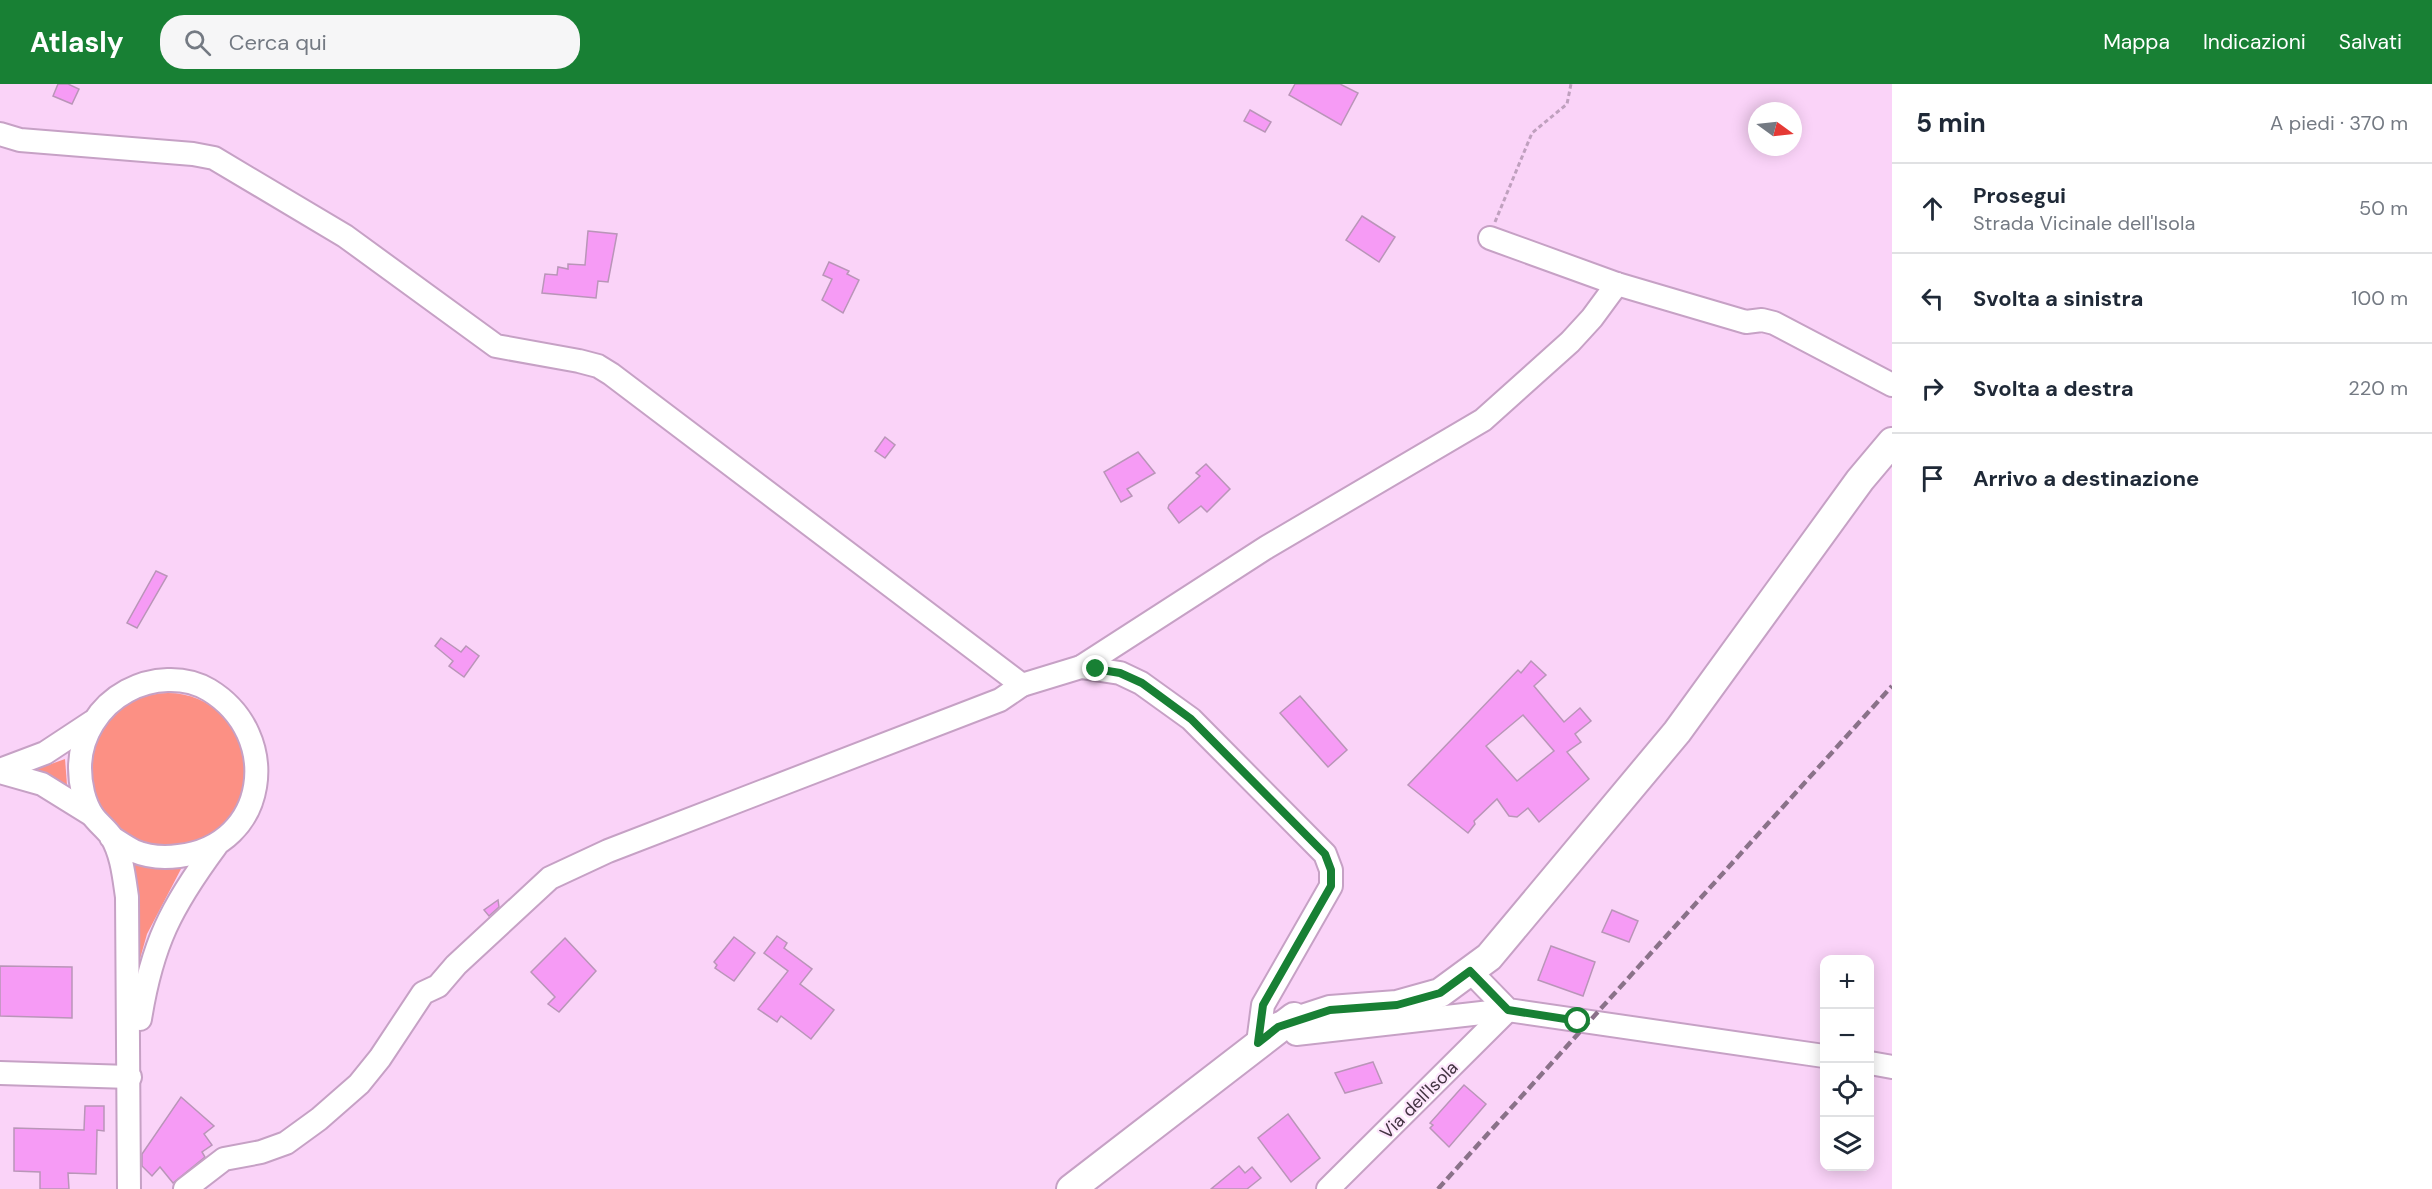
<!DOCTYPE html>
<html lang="it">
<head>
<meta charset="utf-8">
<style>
  body { margin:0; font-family:"DM Sans",sans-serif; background:#f6f6f7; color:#1f2937 }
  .controls { position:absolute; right:18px; bottom:18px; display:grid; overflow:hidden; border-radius:12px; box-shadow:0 3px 15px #0003 }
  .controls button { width:54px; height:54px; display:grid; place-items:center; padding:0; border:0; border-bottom:2px solid #e0e1e3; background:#fff; color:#1f2937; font:30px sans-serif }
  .compass { position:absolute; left:1748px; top:18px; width:54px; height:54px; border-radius:50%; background:#fff; box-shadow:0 3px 15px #0003; rotate:105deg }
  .stop { position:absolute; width:18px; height:18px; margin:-14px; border:4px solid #188034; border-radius:50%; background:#fff }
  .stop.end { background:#188034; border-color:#fff; box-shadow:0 2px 6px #0008 }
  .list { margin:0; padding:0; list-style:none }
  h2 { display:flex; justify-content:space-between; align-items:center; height:78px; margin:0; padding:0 24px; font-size:26px }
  h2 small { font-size:20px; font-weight:400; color:#747a83 }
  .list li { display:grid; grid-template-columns:39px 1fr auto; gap:18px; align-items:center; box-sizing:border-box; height:90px; padding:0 24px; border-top:2px solid #e0e1e3 }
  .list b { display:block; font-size:22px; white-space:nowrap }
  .list p { margin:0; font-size:20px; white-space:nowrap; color:#747a83 }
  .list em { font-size:20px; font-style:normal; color:#747a83 }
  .icon { flex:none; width:33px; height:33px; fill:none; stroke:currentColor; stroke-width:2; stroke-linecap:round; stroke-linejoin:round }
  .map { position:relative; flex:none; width:1892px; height:1105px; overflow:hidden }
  header { display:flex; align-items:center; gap:36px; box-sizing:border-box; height:84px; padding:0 30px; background:#188034; color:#fff }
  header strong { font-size:28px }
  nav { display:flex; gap:33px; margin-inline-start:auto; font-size:21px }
  .search { width:420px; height:54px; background:#f6f6f7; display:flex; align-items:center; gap:15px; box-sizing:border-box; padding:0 21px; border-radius:24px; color:#747a83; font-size:22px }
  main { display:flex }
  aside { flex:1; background:#fff }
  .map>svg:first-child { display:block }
  .green { fill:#fc9084 }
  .building { fill:#f69bf5; stroke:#b995b8; stroke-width:1.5; fill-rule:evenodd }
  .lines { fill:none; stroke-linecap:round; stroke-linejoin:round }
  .minor-casing { stroke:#c6a1c5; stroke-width:26 }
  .major-casing { stroke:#c6a1c5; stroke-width:32 }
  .path { stroke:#bfa0be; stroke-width:3; stroke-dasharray:4.5 3; stroke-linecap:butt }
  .minor { stroke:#fff; stroke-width:22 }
  .major { stroke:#fff; stroke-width:28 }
  .rail { stroke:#8a7289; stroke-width:4.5; stroke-dasharray:9 4.5; stroke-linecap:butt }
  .route { stroke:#188034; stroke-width:8 }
  .labels { text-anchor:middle; stroke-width:4.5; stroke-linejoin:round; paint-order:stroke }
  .street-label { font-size:18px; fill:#423341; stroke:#fde6fc }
</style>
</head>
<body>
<header>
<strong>Atlasly</strong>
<div class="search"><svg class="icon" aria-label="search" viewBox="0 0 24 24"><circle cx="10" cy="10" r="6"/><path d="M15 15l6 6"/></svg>Cerca qui</div>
<nav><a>Mappa</a><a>Indicazioni</a><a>Salvati</a></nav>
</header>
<main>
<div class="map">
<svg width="1892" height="1105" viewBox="0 0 1892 1105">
  <rect width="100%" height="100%" fill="#fad3f8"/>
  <!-- green -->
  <g class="green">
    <circle cx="168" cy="686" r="77"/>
    <polygon points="65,675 67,701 29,688"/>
    <polygon points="133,780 154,785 181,785 147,850 138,882 137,801"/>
  </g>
  <!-- building -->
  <g class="building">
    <polygon points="58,0 68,0 79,5 72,20 53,12"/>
    <polygon points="1295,0 1340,0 1358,9 1341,41 1289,11"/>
    <polygon points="1250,26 1271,38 1265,48 1244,37"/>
    <polygon points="1362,132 1395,153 1379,178 1346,156"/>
    <polygon points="588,147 617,150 608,198 598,197 596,214 542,209 545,190 557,191 558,183 568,185 568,180 585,181"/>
    <polygon points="829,178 849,187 847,190 859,196 843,229 822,216 832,195 823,191"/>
    <polygon points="885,353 895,361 885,374 875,367"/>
    <polygon points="1138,368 1155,389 1127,405 1132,412 1121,418 1104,388"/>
    <polygon points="1206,380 1230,405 1207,428 1201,422 1179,439 1168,424 1169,421 1200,392 1196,389"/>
    <polygon points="156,487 167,492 137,544 127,539"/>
    <polygon points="441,554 461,568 466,562 479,572 464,593 449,582 453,577 435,562"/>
    <path d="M1531,577l15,14 -12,11 30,36 16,-14 11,13 -16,13 6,8 -14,10 22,27 -50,43 -11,-14 -11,9 -8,-1 -12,-17 -23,22 1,3 -7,9 -60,-48 110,-115 3,3zM1523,631l31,36 -37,30 -31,-35z"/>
    <polygon points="1300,612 1347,666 1328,683 1280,629"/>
    <polygon points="498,816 499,823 489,832 484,826"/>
    <polygon points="1612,826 1638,837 1629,858 1602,848"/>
    <polygon points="777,852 787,859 784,864 812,885 800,900 834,926 811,955 781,932 777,938 758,925 788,887 764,869"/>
    <polygon points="734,853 755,869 734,897 715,884 717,881 714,878"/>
    <polygon points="565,854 596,887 559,928 548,920 555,913 531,888"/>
    <polygon points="1551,862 1595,878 1583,912 1538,896"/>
    <polygon points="0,882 72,883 72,934 0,932"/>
    <polygon points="1373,978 1382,999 1345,1009 1335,989"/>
    <polygon points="1464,1001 1486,1020 1449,1063 1430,1044 1433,1041 1430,1039"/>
    <polygon points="181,1013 214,1042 204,1050 212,1061 202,1068 205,1073 173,1099 160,1083 152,1092 142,1082 142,1070"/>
    <polygon points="85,1022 104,1022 104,1047 97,1046 96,1090 68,1089 69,1105 40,1105 40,1088 14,1087 14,1044 84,1046"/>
    <polygon points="1288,1030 1320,1074 1291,1098 1258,1054"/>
    <polygon points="1239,1082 1245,1089 1252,1083 1261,1094 1247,1105 1211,1105"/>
  </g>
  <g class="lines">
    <!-- minor casing -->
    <g class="minor-casing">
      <g id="minor">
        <polyline points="0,50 20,56 193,70 214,74 345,152 496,262 579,277 598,282 611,290 1022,601 1081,583 1120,589 1141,599 1191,635 1325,770 1331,786 1331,802 1263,921 1258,959"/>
        <polyline points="1490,154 1617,200 1746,238 1762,236 1774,239 1892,301"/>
        <polyline points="1081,583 1267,463 1483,336 1570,258 1592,234 1617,200"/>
        <polyline points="0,686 45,669 92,638"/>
        <polyline points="0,688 42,700 92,731"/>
        <path d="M111,753c8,5 15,10 23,14 14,6 30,7 45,5 89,-10 104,-121 30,-166 -25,-15 -58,-12 -82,1 -28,15 -47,45 -47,77 0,16 4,35 13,48 5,7 13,13 18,20 11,18 13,41 16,61l2,292"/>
        <polyline points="1470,887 1508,926 1824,972"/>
        <path d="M140,935c12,-75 31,-112 76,-173"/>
        <polyline points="1296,950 1508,926"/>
        <polyline points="1870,979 1892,983"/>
        <polyline points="0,989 130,993"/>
        <polyline points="185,1105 224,1075 261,1068 286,1059 319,1035 359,1000 380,974 423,909 438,902 456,881 550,794 608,767 1000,616 1022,601"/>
        <polyline points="1328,1105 1508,926"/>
      </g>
    </g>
    <!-- major casing -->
    <g class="major-casing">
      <g id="major">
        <polyline points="1278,943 1330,926 1397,921 1440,909 1489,873 1677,648 1860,396 1892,358"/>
        <polyline points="1071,1105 1294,933"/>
      </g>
    </g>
    <!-- path -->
    <polyline class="path" points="1495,138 1532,49 1567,20 1571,0"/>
    <!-- minor -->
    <use href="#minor" class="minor"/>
    <!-- major -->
    <use href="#major" class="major"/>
    <!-- rail -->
    <polyline class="rail" points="1438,1105 1892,602"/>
  </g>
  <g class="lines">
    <!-- route -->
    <polyline class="route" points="1096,585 1120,589 1142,599 1191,635 1325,770 1331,786 1331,802 1263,921 1258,959 1278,943 1330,926 1397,921 1440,909 1470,887 1508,926 1578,937"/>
  </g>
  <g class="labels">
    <!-- street labels -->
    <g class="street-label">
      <text transform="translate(1419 1016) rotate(-45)" y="6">Via dell'Isola</text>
    </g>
  </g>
</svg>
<div class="controls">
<button>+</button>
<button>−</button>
<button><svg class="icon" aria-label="locate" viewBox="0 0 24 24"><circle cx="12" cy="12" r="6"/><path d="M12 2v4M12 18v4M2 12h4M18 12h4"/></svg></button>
<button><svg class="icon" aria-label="layers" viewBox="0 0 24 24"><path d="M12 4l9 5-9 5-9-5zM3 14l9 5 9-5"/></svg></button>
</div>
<svg class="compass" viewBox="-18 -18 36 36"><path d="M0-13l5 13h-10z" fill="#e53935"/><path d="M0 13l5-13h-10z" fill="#747a83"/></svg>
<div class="stop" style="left:1578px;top:937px"></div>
<div class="stop end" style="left:1096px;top:585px"></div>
</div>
<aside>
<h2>5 min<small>A piedi · 370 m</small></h2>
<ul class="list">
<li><svg class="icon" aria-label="ahead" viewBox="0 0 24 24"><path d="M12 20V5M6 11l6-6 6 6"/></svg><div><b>Prosegui</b><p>Strada Vicinale dell'Isola</p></div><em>50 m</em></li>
<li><svg class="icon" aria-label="left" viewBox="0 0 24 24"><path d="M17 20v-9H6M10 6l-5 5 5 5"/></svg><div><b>Svolta a sinistra</b></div><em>100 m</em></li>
<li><svg class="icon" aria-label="right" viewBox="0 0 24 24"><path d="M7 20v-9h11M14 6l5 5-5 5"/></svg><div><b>Svolta a destra</b></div><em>220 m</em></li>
<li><svg class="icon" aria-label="arrive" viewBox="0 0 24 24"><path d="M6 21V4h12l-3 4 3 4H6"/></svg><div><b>Arrivo a destinazione</b></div></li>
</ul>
</aside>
</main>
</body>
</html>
